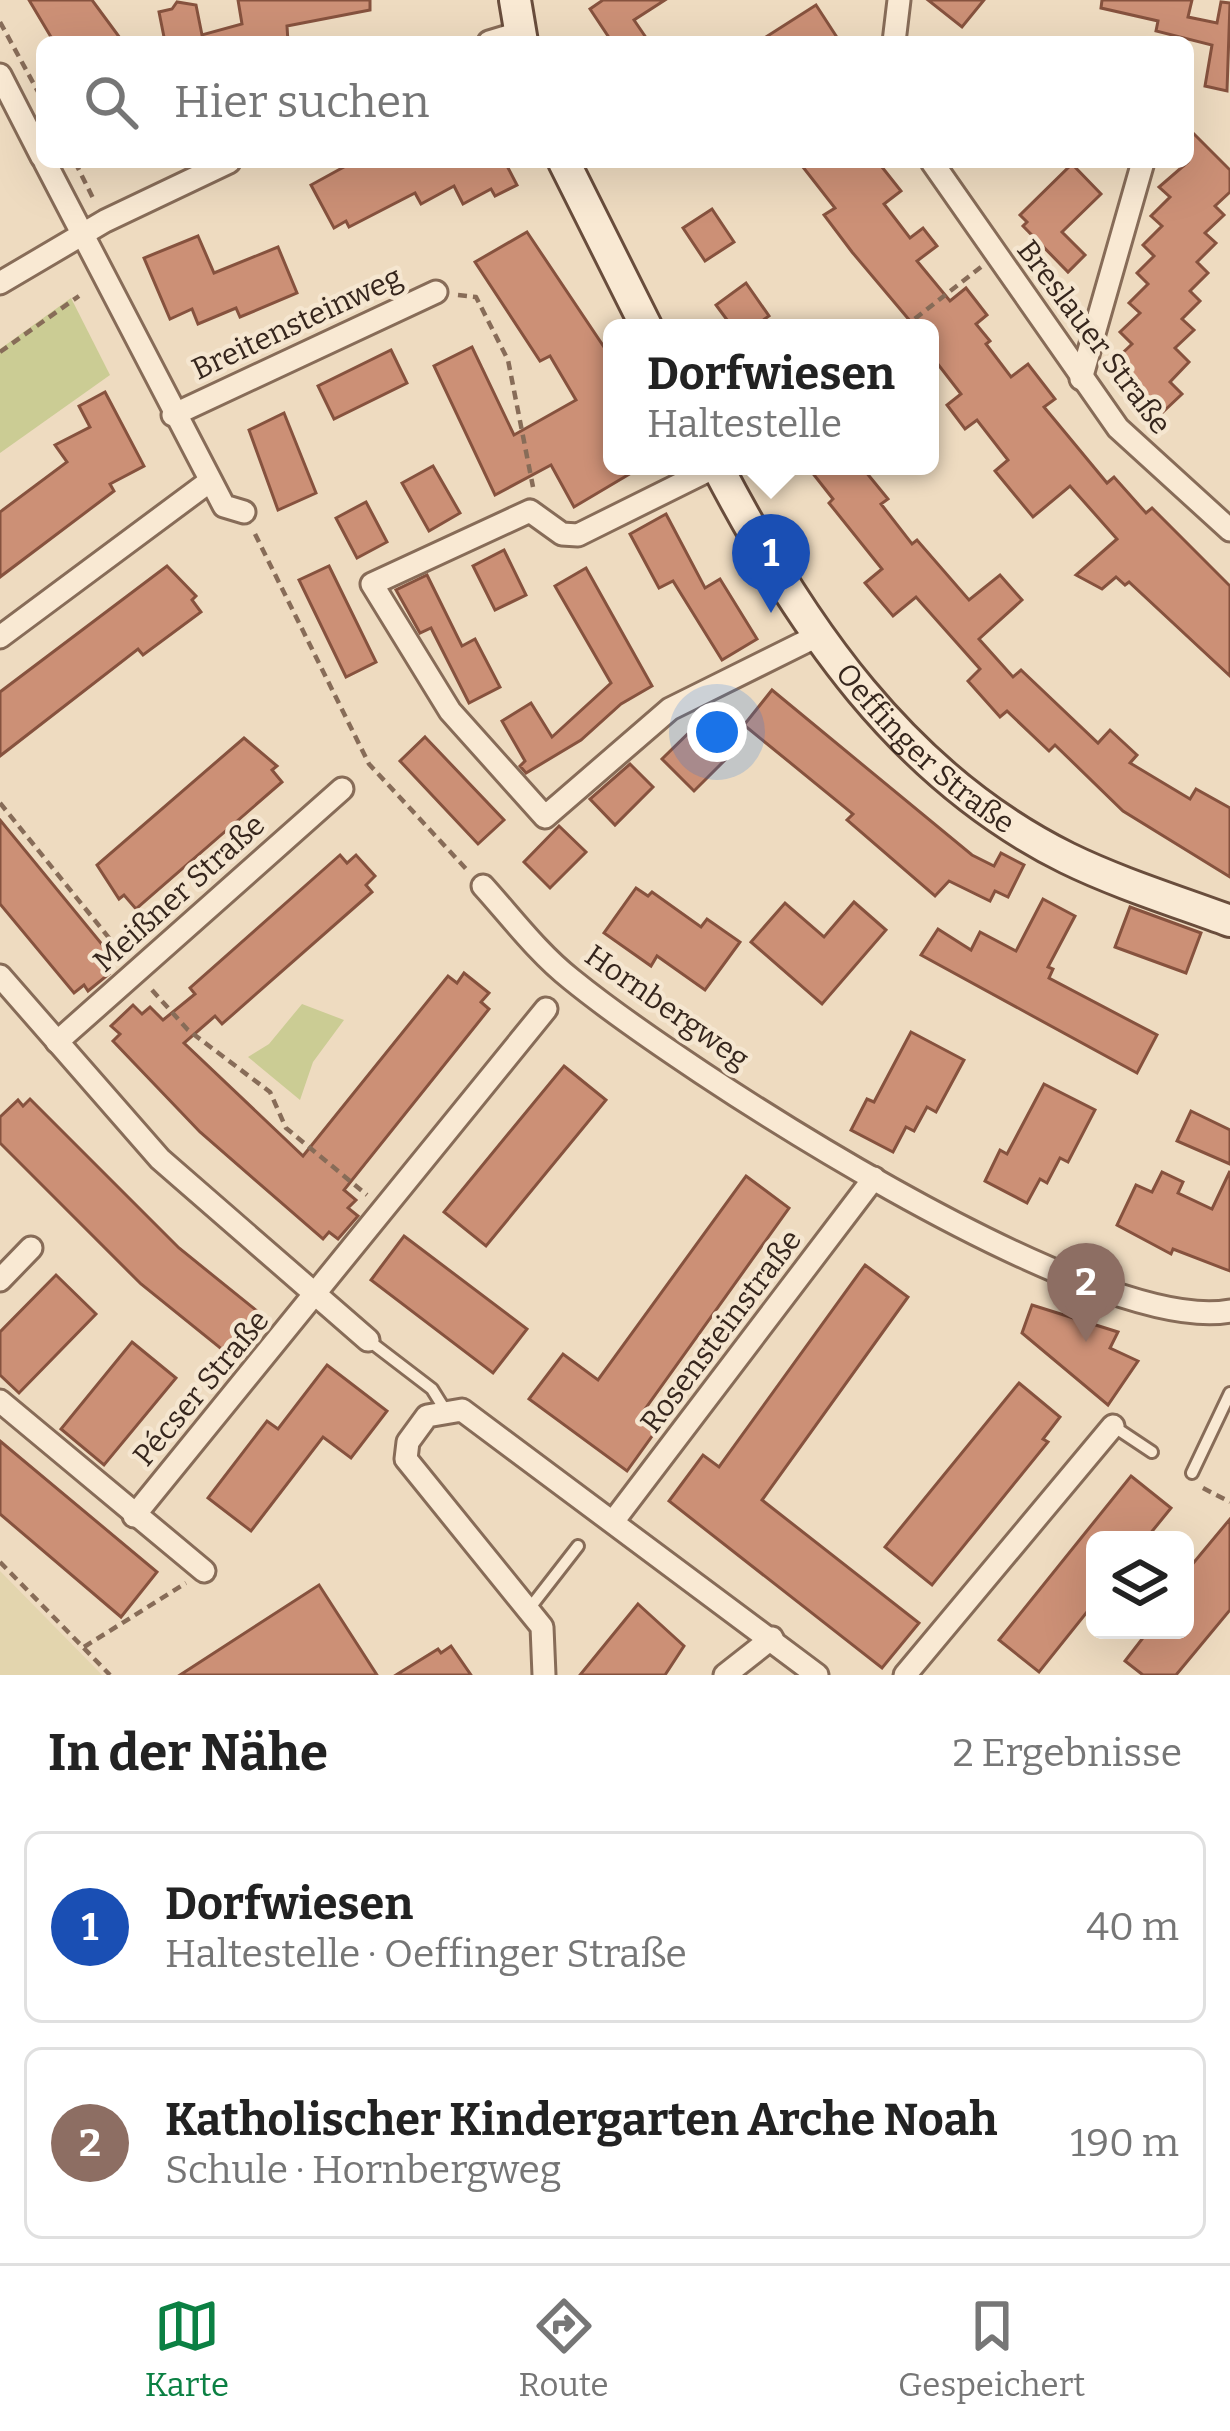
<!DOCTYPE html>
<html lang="de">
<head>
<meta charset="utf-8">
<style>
  body { margin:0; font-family:Bitter,serif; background:#f2f2f2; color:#222 }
  .controls { position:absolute; right:36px; bottom:36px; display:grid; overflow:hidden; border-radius:18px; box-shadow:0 12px 48px #0002 }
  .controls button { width:108px; height:108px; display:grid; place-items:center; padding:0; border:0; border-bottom:3px solid #e0e0e0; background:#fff; color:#222; font:60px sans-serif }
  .you { position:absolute; left:717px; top:732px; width:42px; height:42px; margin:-30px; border:9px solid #fff; border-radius:50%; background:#1a73e8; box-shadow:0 0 0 18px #1a73e833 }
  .badge { display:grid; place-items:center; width:78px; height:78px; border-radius:50%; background:#0b8043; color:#fff; font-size:39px; font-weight:700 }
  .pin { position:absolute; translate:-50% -99px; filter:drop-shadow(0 3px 6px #0008) }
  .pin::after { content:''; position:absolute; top:63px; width:42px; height:36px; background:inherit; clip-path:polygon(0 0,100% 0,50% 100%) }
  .popup { position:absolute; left:603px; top:319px; width:336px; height:156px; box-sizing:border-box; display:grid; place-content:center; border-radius:18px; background:#fff; filter:drop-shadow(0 3px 9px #0005); font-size:39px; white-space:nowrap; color:#767676 }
  .popup b { font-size:45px; color:#222 }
  .popup::after { content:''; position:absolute; left:50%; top:100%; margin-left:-24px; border:24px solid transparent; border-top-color:#fff }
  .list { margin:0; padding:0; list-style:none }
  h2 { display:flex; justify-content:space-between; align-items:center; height:156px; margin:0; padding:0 48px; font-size:51px }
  h2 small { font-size:39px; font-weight:400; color:#767676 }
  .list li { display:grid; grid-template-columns:78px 1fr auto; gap:36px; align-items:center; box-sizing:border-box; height:192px; margin:0 24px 24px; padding:0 24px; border:3px solid #e0e0e0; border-radius:18px }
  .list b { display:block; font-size:45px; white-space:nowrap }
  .list p { margin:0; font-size:39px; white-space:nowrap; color:#767676 }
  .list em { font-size:39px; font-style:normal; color:#767676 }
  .icon { flex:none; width:66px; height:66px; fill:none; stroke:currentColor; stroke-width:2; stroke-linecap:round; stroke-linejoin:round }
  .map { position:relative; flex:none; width:1230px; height:1675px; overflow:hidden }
  .search { position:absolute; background:#fff; box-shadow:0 12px 48px #0002; left:36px; right:36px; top:36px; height:132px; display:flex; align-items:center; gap:30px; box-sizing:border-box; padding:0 42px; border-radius:18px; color:#767676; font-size:45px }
  .sheet { height:588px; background:#fff }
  nav { display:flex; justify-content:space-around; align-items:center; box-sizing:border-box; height:168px; border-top:3px solid #e0e0e0; background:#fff; font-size:33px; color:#767676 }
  nav a { display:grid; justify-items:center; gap:6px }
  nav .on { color:#0b8043 }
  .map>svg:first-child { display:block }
  .farmland { fill:#e3d5ae }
  .green { fill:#cbcc94 }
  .building { fill:#cc9076; stroke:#86523e; stroke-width:3 }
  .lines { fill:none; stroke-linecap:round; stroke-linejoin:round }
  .lane-casing { stroke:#876c58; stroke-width:16 }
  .street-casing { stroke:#876c58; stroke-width:27 }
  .secondary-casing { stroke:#694d3c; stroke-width:36 }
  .path { stroke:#876c58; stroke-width:4.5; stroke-dasharray:9 6; stroke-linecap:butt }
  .lane { stroke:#f9e9d3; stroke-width:10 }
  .street { stroke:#f9e9d3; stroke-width:21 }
  .secondary { stroke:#f9e9d3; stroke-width:30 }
  .labels { text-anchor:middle; stroke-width:9; stroke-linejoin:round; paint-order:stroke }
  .street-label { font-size:30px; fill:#36261d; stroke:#f5e6d0 }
</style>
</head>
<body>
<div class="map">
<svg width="1230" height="1675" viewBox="0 0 1230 1675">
  <rect width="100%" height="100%" fill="#eedbc0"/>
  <!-- farmland -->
  <polygon class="farmland" points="0,1571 102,1675 0,1675"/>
  <!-- green -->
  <g class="green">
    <polygon points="71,298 110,375 0,453 0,349"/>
    <polygon points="302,1004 344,1020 313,1062 300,1100 248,1057 269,1044"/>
  </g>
  <!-- building -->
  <g class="building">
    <polygon points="29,0 92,0 123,42 54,42"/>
    <polygon points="238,0 370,0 370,10 287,26 288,42 165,42 159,12 172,9 177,2 196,5 202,35 242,24"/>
    <polygon points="603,0 665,0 634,20 649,42 612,42 590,9"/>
    <polygon points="928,0 984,0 962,27"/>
    <polygon points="1102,0 1192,0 1188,17 1217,23 1221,2 1230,3 1227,91 1205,86 1212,45 1156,31 1158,21 1101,8"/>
    <polygon points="816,5 840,42 758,42"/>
    <polygon points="1188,128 1230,170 1230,192 1215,206 1224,215 1205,233 1216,243 1197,262 1208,273 1190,291 1200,301 1182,319 1194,330 1175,348 1189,362 1170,382 1182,394 1163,412 1113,362 1132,344 1120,332 1140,313 1129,303 1148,284 1137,273 1154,256 1143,245 1162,226 1151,216 1170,197 1159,187 1188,162"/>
    <polygon points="353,162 505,162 517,185 495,196 491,189 463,204 454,186 421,204 415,193 349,227 346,221 334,228 311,185"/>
    <polygon points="799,162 878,162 901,191 884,204 910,238 923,228 937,246 917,261 950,301 966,288 987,315 976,324 990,341 986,344 1011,377 1028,364 1055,399 1044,407 1107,483 1114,477 1146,513 1152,508 1230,586 1230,676 1129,582 1125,585 1116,577 1102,589 1076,575 1117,539 1070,486 1033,517 995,471 1008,460 977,420 965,429 947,405 961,394 930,354 930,328 916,328 852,252 824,215 835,208"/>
    <polygon points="1072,164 1101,194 1062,232 1085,255 1068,272 1023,226 1027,222 1020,215"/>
    <polygon points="712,209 734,242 705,261 683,228"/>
    <polygon points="527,232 612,359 612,466 643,466 574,507 551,465 495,495 434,366 472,347 514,435 576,400 550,356 540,361 475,262"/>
    <polygon points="198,236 214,273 278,247 297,293 240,317 236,308 198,324 192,309 170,319 144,258"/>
    <polygon points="746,283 769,316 752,328 733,328 716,305"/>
    <polygon points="391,350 407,383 334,419 318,386"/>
    <polygon points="105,392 144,466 110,484 114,491 0,577 0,512 67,462 55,445 90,427 79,406"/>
    <polygon points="284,413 316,493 278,510 249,430"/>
    <polygon points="433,466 460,513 429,531 402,483"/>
    <polygon points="807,466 861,466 888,499 881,504 912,544 917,540 969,600 1000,575 1022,600 979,639 1013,677 1021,670 1098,743 1110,730 1137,755 1130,763 1190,799 1196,789 1230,808 1230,877 1123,811 1055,745 1049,751 1007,711 1000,717 968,681 980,669 916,597 893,616 865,583 882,569 829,503 833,499"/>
    <polygon points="366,502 387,542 357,558 336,518"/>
    <polygon points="666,514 705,588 720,579 757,639 722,660 673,581 659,588 630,534"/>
    <polygon points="504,550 526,595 495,610 473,566"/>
    <polygon points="167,566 196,596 192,600 201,612 143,655 138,649 0,756 0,692"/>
    <polygon points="329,566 376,662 346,677 299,580"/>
    <polygon points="586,568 652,686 621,704 581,740 526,773 520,766 525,761 502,721 531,703 552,737 611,683 555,586"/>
    <polygon points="427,575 462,646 475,639 500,687 469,703 431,628 420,633 396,590"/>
    <polygon points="772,690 972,855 994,866 1001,853 1024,865 1008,897 995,891 990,901 949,881 935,896 847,820 853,814 744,725"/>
    <polygon points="704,718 735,750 694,791 662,759"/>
    <polygon points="425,737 504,820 478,844 400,761"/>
    <polygon points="244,738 277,766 272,770 282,782 136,909 124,895 119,899 97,865"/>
    <polygon points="630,764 653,787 615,825 590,799"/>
    <polygon points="0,820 114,959 103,968 109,974 88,991 84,985 74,993 0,904"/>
    <polygon points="559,826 586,852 550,888 524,862"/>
    <polygon points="340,855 347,863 356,855 375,876 366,885 372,892 222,1024 215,1016 184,1043 303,1156 448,976 457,983 464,973 489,993 481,1002 489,1009 344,1190 356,1200 348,1208 358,1216 338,1239 329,1232 323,1239 200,1132 113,1041 120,1034 111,1026 133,1005 142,1014 150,1007 163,1020 195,994 190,988"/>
    <polygon points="636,888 648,896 652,892 701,927 707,919 740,942 705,990 657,956 651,966 604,933"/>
    <polygon points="1043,899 1075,916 1048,967 1053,969 1049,978 1157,1035 1137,1073 921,955 938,929 971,950 980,932 1016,951"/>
    <polygon points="854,902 886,930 822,1004 751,942 785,903 824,937"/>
    <polygon points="1130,907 1201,933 1186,973 1115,947"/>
    <polygon points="911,1032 964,1060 936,1112 927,1107 914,1131 906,1127 893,1152 851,1130 867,1099 874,1102"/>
    <polygon points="564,1066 606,1100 486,1246 444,1212"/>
    <polygon points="1044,1084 1095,1110 1068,1162 1060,1158 1047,1183 1040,1179 1027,1203 985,1181 1000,1150 1007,1154"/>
    <polygon points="30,1099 179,1248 257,1311 250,1319 257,1325 237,1350 230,1344 224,1351 141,1284 0,1143 0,1117 18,1100 23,1106"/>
    <polygon points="1191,1111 1230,1130 1230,1164 1177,1141"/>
    <polygon points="1230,1171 1230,1271 1173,1249 1171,1254 1117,1225 1136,1185 1152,1192 1162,1172 1183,1182 1178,1193 1212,1209"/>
    <polygon points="746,1176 789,1208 643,1412 660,1425 627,1471 529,1399 563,1354 598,1380"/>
    <polygon points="404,1236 527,1329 493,1373 371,1280"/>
    <polygon points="865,1265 908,1297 762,1500 919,1623 882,1668 669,1501 703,1455 719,1467"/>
    <polygon points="56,1275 96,1314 19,1393 0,1375 0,1332"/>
    <polygon points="1032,1305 1118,1332 1110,1348 1138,1361 1108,1405 1022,1333"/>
    <polygon points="132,1342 176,1378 104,1465 61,1429"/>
    <polygon points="327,1365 387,1411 351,1458 323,1437 251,1531 208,1498 267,1421 278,1429"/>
    <polygon points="1019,1383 1060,1417 1043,1439 1048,1442 932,1585 885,1547"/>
    <polygon points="0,1441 157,1572 121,1617 0,1514"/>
    <polygon points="1131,1476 1171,1508 1145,1540 1095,1540 1095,1602 1039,1672 999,1640"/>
    <polygon points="1230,1519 1230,1610 1176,1675 1143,1675 1125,1661 1149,1630 1185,1630 1185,1573"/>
    <polygon points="319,1585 377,1675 180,1675"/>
    <polygon points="638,1604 684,1646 665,1675 580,1675"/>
    <polygon points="451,1646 471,1675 396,1675 438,1649 441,1653"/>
  </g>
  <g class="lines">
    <!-- lane casing -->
    <g class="lane-casing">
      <g id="lane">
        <polyline points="368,1340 432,1389 447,1413"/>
        <polyline points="1113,1426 1152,1452"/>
        <polyline points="1192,1473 1230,1393"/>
        <polyline points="529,1609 578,1546"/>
      </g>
    </g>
    <!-- street casing -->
    <g class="street-casing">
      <g id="street">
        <polyline points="489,42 519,33"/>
        <polyline points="894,42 899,0"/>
        <polyline points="0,75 42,157"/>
        <polyline points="45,162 224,506 244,512"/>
        <polyline points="932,162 1118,428 1230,530"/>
        <polyline points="0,283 105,221 229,162"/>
        <polyline points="1081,379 1143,162"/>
        <polyline points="173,415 436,292"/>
        <polyline points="717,466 578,535 562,534 530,511 372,584 450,711 545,817 670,709 819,635"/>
        <polyline points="0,637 210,481"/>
        <path d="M483,886c28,31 55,67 88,93 112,91 522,358 659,332"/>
        <polyline points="0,976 160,1159 368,1340"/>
        <polyline points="57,1042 342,789"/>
        <polyline points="0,1280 31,1248"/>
        <polyline points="0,1401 204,1571"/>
        <polyline points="134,1516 546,1009"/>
        <polyline points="615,1519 874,1178"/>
        <polyline points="544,1675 542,1627 406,1459 408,1442 427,1416 462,1410 817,1675"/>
        <polyline points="725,1675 772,1638"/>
        <polyline points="905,1675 1113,1426"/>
      </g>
    </g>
    <!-- secondary casing -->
    <g class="secondary-casing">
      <g id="secondary">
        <polyline points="515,0 522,42"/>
        <polyline points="564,162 647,328"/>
        <path id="s1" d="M717,466c83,159 185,310 350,392 51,25 109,43 163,63"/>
      </g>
    </g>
    <!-- path -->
    <g class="path">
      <polyline points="0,22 42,99"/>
      <polyline points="75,162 94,200"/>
      <polyline points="458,295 476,297 508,360 533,487"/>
      <polyline points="903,328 981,267"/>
      <polyline points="0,352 79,296"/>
      <polyline points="255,534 369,764 468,871"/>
      <polyline points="0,803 122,954"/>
      <polyline points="152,990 188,1030 270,1092 286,1128 367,1195"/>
      <polyline points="1203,1488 1230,1502"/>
      <polyline points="0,1562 110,1675"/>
      <polyline points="84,1647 186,1583"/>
    </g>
    <!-- lane -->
    <use href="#lane" class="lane"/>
    <!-- street -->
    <use href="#street" class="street"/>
    <!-- secondary -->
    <use href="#secondary" class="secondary"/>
  </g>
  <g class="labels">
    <!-- street labels -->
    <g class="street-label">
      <text transform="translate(297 323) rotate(-25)" y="10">Breitensteinweg</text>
      <text transform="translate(1094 337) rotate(53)" y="10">Breslauer Straße</text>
      <text dy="10" stroke="none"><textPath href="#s1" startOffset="354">Oeffinger Straße</textPath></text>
      <text transform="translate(179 893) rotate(-42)" y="10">Meißner Straße</text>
      <text transform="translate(667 1007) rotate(35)" y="10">Hornbergweg</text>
      <text transform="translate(721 1331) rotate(-53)" y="10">Rosensteinstraße</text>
      <text transform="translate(201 1388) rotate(-50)" y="10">Pécser Straße</text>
    </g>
  </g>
</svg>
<div class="controls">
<button><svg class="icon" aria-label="layers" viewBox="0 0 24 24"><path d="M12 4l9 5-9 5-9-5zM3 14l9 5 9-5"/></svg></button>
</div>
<div class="you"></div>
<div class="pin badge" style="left:771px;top:613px;background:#1a4fb4">1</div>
<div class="popup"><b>Dorfwiesen</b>Haltestelle</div>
<div class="pin badge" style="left:1086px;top:1342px;background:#8d6e63">2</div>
<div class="search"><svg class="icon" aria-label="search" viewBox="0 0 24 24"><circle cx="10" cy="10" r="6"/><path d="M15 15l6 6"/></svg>Hier suchen</div>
</div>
<section class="sheet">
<h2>In der Nähe<small>2 Ergebnisse</small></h2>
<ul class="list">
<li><span class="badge" style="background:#1a4fb4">1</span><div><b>Dorfwiesen</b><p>Haltestelle · Oeffinger Straße</p></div><em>40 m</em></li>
<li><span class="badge" style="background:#8d6e63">2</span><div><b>Katholischer Kindergarten Arche Noah</b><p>Schule · Hornbergweg</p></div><em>190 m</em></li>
</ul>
</section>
<nav>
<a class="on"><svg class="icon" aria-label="map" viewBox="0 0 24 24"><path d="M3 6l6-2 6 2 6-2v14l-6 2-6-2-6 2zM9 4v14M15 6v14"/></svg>Karte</a>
<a><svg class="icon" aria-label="directions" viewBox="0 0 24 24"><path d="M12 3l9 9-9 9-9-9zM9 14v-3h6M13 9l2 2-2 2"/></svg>Route</a>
<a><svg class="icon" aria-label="saved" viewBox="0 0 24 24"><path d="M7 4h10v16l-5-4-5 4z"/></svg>Gespeichert</a>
</nav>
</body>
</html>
